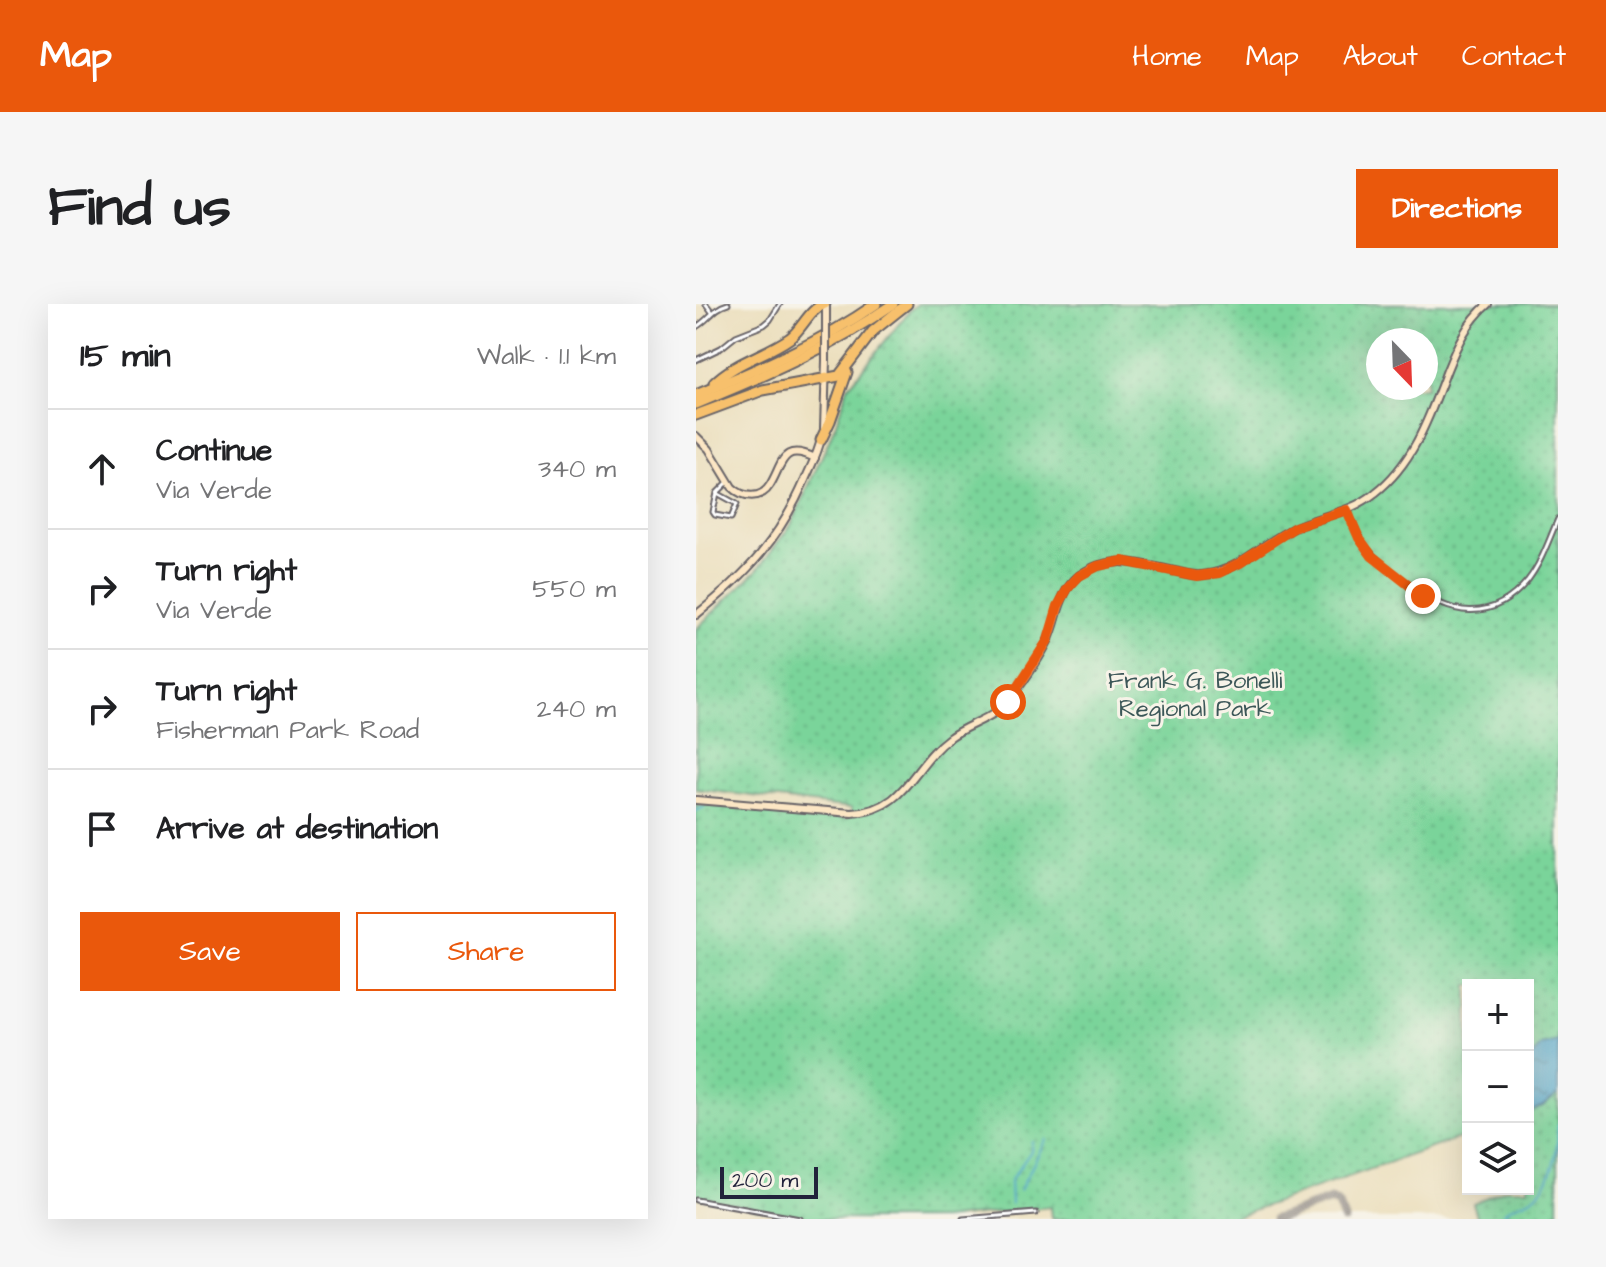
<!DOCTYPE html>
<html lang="en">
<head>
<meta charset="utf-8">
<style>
  body { margin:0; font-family:"Architects Daughter",sans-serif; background:#f6f6f6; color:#202124 }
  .controls { position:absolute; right:24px; bottom:24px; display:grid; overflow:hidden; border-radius:0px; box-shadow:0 8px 32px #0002 }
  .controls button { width:72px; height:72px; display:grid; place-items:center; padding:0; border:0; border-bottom:2px solid #e0e0e0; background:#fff; color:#202124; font:40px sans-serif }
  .compass { position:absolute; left:670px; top:24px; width:72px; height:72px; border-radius:50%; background:#fff; box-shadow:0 8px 32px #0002; rotate:157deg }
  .scale { position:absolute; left:24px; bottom:20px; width:98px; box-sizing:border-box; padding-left:8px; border:4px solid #22223b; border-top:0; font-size:22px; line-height:28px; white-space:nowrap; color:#22223b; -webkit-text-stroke:6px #f7f3e8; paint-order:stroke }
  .stop { position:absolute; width:24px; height:24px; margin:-18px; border:6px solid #ea580c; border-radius:50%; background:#fff }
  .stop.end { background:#ea580c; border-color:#fff; box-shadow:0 2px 8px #0008 }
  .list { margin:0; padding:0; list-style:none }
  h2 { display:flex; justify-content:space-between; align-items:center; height:104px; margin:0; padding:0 32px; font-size:34px }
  h2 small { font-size:26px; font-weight:400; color:#757577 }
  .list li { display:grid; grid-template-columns:52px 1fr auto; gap:24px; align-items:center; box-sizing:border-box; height:120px; padding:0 32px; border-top:2px solid #e0e0e0 }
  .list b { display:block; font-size:30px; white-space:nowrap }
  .list p { margin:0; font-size:26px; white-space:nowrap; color:#757577 }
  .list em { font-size:26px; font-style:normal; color:#757577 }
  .actions { display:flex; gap:16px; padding:24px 32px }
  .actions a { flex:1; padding:18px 0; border:2px solid #ea580c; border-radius:0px; text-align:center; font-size:28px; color:#ea580c }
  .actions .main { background:#ea580c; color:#fff }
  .icon { flex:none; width:44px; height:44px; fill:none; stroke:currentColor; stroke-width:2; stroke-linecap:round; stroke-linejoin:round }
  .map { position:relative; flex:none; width:862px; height:915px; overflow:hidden; border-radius:0px }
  header { display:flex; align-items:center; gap:48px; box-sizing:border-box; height:112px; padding:0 40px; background:#ea580c; color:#fff }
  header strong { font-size:38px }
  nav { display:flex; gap:44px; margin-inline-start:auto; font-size:28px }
  .intro { display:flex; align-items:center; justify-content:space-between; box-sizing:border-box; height:192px; padding:0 48px }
  h1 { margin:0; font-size:56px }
  .button { padding:20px 36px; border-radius:0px; background:#ea580c; color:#fff; font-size:28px; font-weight:700 }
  main { display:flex; gap:48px; padding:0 48px }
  aside { flex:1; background:#fff; border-radius:0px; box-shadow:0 8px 32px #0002 }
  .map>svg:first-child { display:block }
  .grass { fill:url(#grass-dots); stroke:#4e7b6a; stroke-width:2; fill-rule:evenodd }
  .water { fill:url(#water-ripples); stroke:#386483; stroke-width:2 }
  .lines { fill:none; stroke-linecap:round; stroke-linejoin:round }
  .stream { stroke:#4fa6cb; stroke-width:2 }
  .taxiway { stroke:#86807b; stroke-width:9 }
  .street-casing { stroke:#686468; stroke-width:7 }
  .secondary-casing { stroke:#686468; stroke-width:10 }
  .highway-casing { stroke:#686468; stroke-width:13 }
  .street { stroke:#fff; stroke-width:3 }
  .secondary { stroke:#fce6c4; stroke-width:6 }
  .highway { stroke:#f7c06c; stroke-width:9 }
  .secondary-bridge-casing { stroke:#686468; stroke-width:10; stroke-linecap:butt }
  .secondary-bridge { stroke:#fce6c4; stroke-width:6 }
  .route { stroke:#ea580c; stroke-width:10 }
  .labels { text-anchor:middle; stroke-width:6; stroke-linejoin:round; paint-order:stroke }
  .park-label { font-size:24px; fill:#3c5758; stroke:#f7f3e8 }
</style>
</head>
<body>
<header>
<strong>Map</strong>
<nav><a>Home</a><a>Map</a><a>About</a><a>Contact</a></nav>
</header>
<div class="intro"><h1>Find us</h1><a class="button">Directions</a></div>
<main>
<aside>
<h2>15 min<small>Walk · 1.1 km</small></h2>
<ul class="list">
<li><svg class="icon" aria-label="ahead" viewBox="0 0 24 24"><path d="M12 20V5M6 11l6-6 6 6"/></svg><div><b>Continue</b><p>Via Verde</p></div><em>340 m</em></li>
<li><svg class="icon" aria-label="right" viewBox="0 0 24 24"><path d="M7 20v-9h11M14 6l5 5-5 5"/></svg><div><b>Turn right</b><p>Via Verde</p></div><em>550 m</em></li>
<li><svg class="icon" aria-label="right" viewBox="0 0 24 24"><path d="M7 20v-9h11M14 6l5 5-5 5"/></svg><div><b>Turn right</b><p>Fisherman Park Road</p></div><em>240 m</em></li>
<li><svg class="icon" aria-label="arrive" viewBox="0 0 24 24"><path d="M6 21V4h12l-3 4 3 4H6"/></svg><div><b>Arrive at destination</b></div></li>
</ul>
<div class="actions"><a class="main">Save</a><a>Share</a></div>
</aside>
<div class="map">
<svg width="862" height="915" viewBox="0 0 862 915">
  <defs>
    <pattern id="grass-dots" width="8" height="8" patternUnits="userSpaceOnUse" patternTransform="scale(2)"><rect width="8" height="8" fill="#7ad49a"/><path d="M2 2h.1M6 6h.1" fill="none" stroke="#69b686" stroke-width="1.8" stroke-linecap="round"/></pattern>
    <pattern id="water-ripples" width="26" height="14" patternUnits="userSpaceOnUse" patternTransform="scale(2)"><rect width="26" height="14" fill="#4fa6cb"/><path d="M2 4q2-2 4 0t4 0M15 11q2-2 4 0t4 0" fill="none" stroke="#4187a6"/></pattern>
  </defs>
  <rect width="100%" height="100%" fill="#f7f3e8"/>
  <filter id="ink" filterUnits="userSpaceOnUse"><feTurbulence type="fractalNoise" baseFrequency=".0125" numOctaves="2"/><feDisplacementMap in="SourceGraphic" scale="16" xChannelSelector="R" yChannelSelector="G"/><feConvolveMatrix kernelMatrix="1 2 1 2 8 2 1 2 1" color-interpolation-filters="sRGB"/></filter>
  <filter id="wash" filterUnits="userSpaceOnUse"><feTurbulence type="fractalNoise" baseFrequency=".006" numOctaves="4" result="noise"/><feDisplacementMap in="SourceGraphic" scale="32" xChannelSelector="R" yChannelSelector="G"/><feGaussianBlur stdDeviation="1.8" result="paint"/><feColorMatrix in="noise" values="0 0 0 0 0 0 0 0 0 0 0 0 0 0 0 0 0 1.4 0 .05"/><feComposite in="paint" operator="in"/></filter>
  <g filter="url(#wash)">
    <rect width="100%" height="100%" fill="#ebdebb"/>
    <!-- grass -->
    <path class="grass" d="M222,0h640v915h-80l-5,-16 32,-14h23v-10l4,-1 -4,-10v-183h-60v150l-240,84h-174l-3,-1 -1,-11 -107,12h-126l-121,-22v-393l152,14 4,-10 -156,-19v-160l61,-59 34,-45 42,-93 15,-45 63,-78zM682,36h48v48h-48z"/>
    <!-- water -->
    <polygon class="water" points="862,737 862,790 847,802 832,809 832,754 837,751 845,741"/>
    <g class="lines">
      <!-- stream -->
      <g class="stream">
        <polyline points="0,507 8,503"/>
        <polyline points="324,886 350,835"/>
        <polyline points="315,900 314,877 335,847 336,837"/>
        <path d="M804,915c9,-17 23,-13 36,-24 13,-11 20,-35 21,-52 1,-6 0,-12 1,-19"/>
      </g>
      <!-- taxiway -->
      <polyline class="taxiway" points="579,915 635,896 642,900 648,915"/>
    </g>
  </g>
  <g filter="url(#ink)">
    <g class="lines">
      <!-- street casing -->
      <g class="street-casing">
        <g id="street">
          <polyline points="10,0 16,8"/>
          <path d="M0,23c13,-7 17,-19 32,-23"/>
          <polyline points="0,56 25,44 40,32 68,21 74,16 84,0"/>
          <polyline points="21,189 41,200 35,214 19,211 17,208 21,189 32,178"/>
          <path d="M651,206c7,15 12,31 24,43 10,12 25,21 38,31 40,32 83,40 119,-4 14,-18 21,-41 30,-61"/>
          <polyline points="0,896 104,915"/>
          <polyline points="267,915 340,909"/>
        </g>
      </g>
      <!-- secondary casing -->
      <g class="secondary-casing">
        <g id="secondary">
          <polyline points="130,0 130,17"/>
          <polyline points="128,124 130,56"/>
          <path d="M0,132l13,13 23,38c11,11 29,13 38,-2 13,-21 11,-43 45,-27"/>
          <path d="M0,311c51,-41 83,-75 109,-135 6,-14 13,-27 16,-41"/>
          <path d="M0,496l156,13c55,-3 60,-48 97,-75 21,-16 48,-19 64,-43 13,-17 27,-37 36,-56 10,-22 9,-47 31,-64 31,-23 65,-10 99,-3 8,2 15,4 23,3 40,-4 61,-34 96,-49 26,-11 54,-14 77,-33 39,-30 55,-78 72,-123 10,-25 20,-48 41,-66"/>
        </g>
      </g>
      <!-- highway casing -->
      <g class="highway-casing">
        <g id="highway">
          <path d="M18,79c21,-21 52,-28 76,-45 13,-10 19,-29 35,-34"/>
          <path d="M0,91c63,-26 124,-52 180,-91"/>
          <path d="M0,100c69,-28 136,-57 197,-100"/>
          <polyline points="0,111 67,86 143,72 177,27 211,0"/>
          <polyline points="125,136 134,117 151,68"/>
        </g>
      </g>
      <!-- street -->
      <use href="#street" class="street"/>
      <!-- secondary -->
      <use href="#secondary" class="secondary"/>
      <!-- highway -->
      <use href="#highway" class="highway"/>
      <!-- secondary-bridge casing -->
      <g class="secondary-bridge-casing">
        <polyline id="secondary-bridge" points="130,17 130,56"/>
      </g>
      <!-- secondary-bridge -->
      <use href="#secondary-bridge" class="secondary-bridge"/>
    </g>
  </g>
  <g class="lines" filter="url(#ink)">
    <!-- route -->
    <polyline class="route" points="312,398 352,336 362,302 372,284 383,272 402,262 426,257 501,272 524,269 544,259 599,223 651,206 663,234 676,252 727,292"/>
  </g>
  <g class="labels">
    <!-- park labels -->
    <g class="park-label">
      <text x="499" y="384">Frank G. Bonelli<tspan x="499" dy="28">Regional Park</tspan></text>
    </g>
  </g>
</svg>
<div class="controls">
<button>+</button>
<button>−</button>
<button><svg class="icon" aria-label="layers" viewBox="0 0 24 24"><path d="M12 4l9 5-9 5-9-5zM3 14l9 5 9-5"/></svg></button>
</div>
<svg class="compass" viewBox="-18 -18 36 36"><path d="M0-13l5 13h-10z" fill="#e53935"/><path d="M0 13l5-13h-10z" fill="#757577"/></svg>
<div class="scale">200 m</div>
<div class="stop" style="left:312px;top:398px"></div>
<div class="stop end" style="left:727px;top:292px"></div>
</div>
</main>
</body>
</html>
